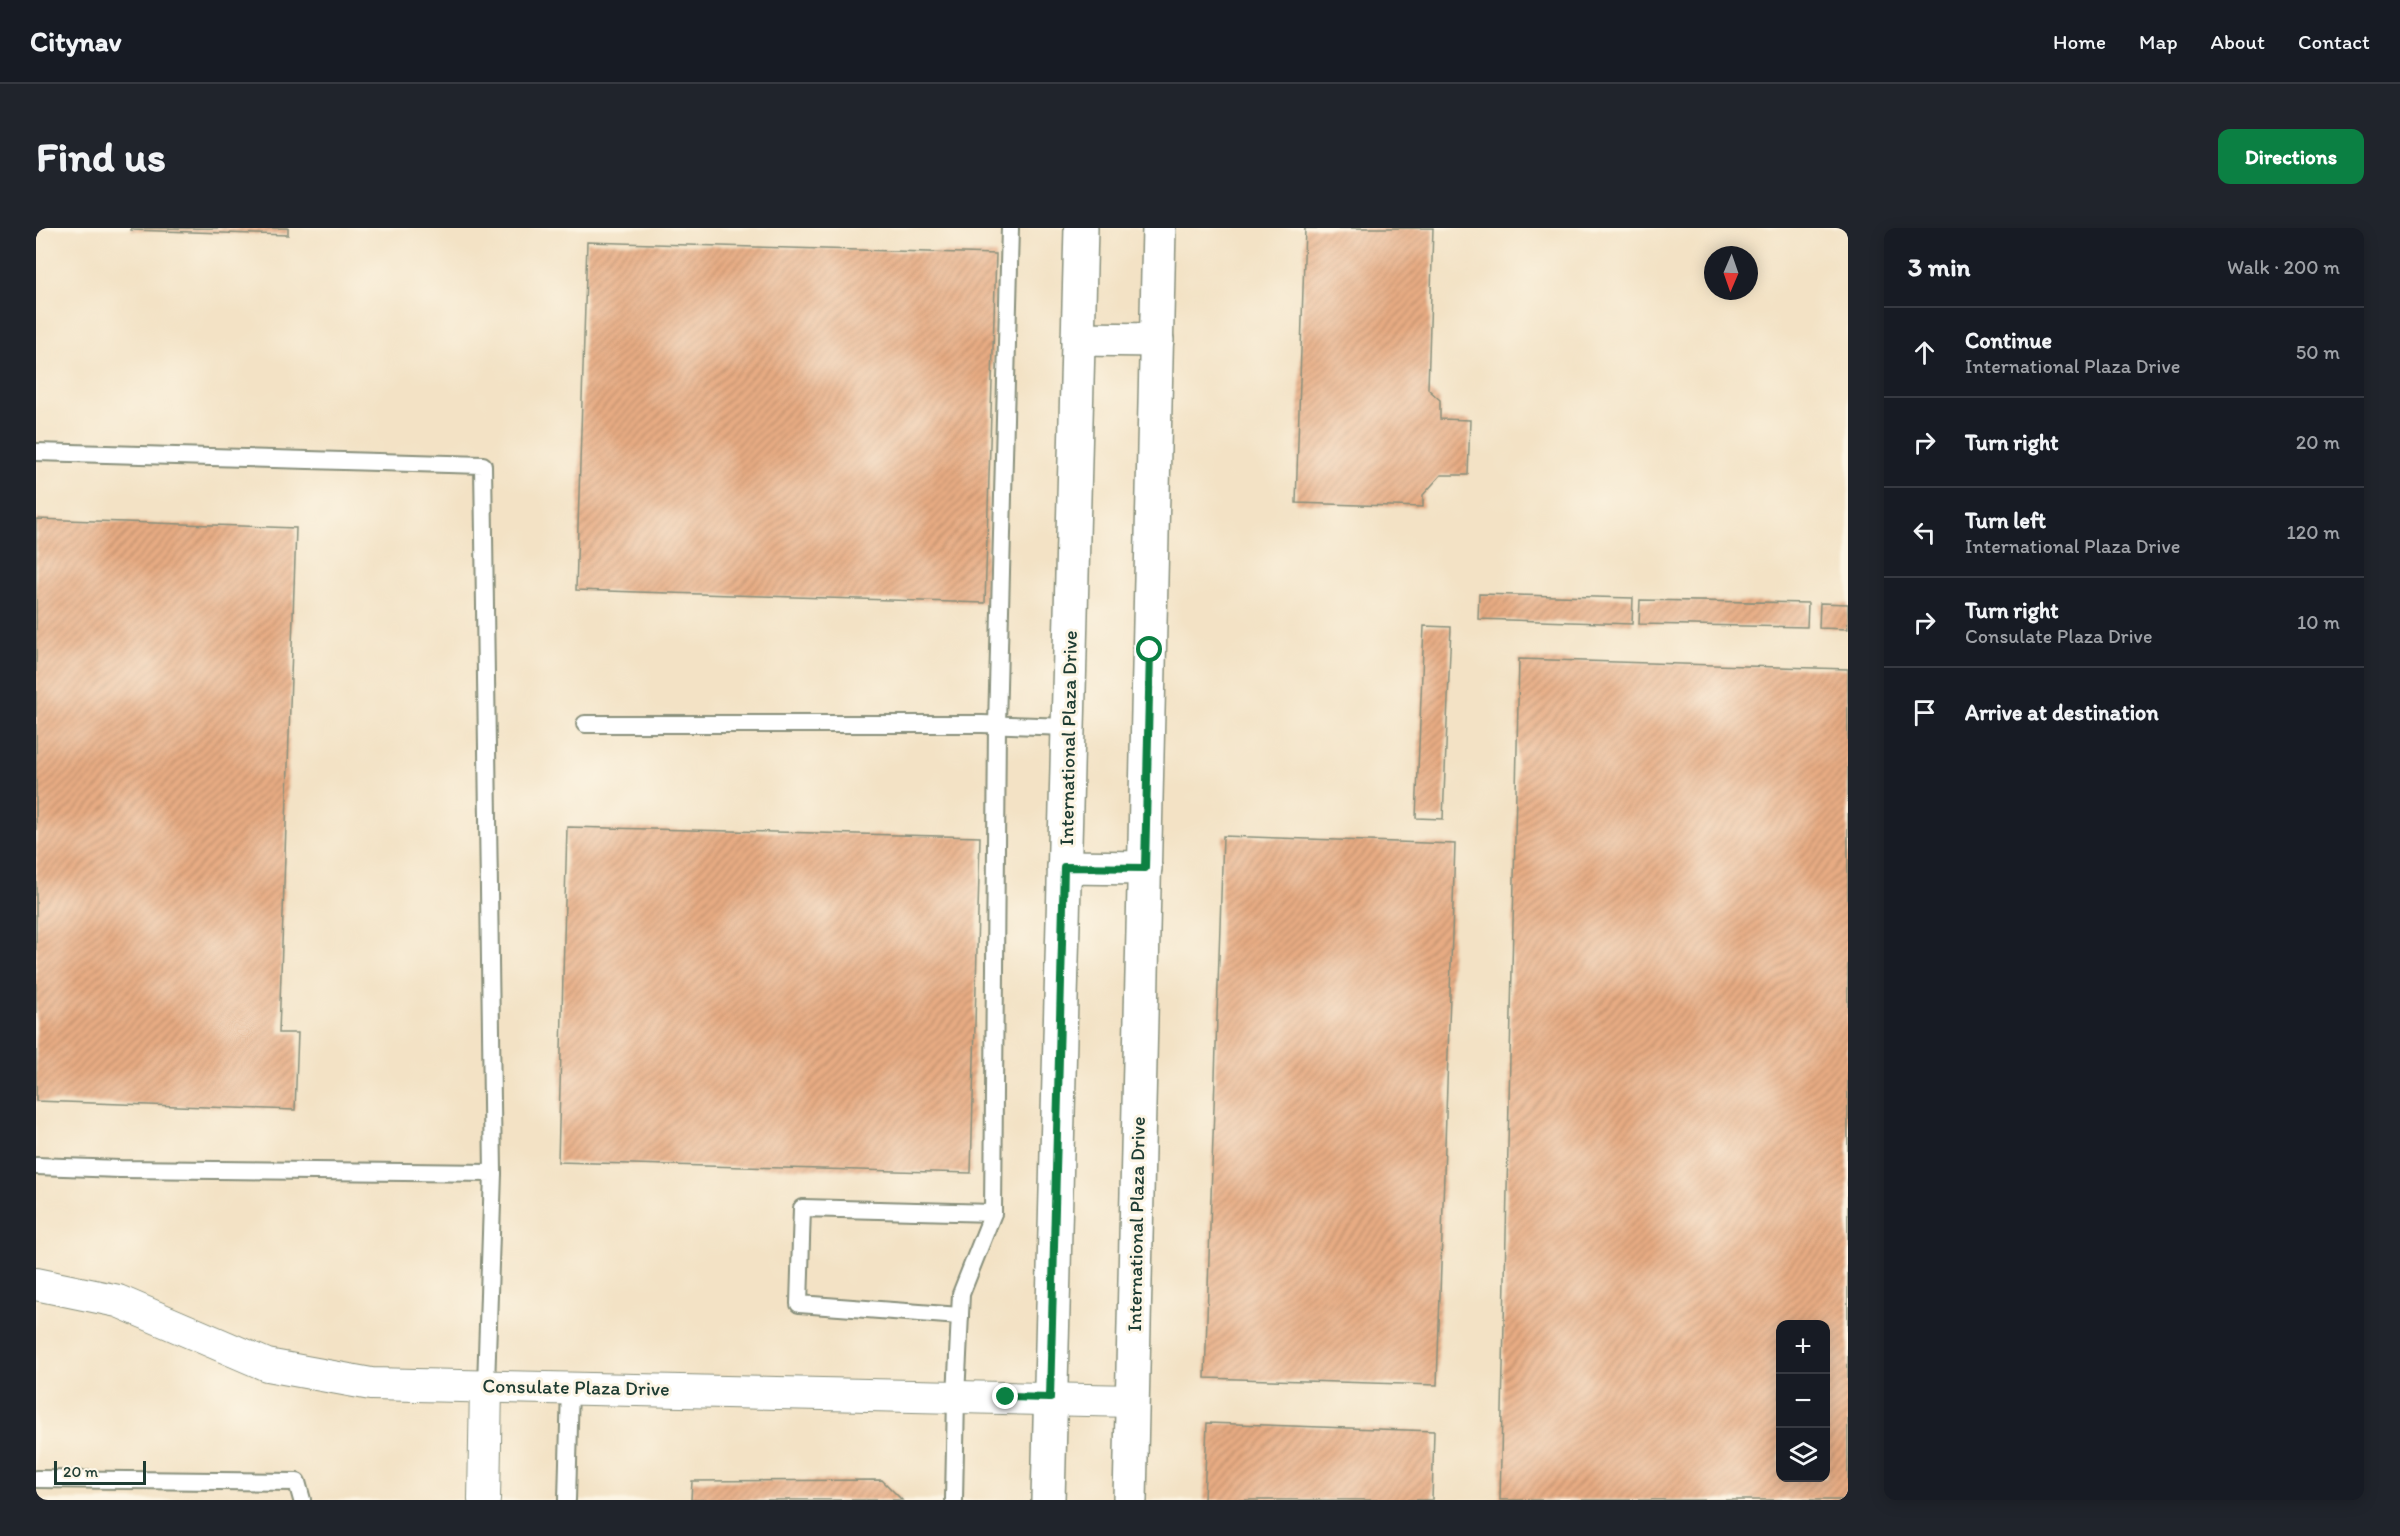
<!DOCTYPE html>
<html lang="en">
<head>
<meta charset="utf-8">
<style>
  body { margin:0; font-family:Itim,sans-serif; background:#20242c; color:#f1f3f6 }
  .controls { position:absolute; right:18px; bottom:18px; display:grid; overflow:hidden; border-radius:12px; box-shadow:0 3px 15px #0003 }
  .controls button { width:54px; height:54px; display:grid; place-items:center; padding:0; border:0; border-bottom:2px solid #363941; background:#171b24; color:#f1f3f6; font:30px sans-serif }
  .compass { position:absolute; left:1668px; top:18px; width:54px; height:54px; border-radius:50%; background:#171b24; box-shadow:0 3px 15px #0003; rotate:182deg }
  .scale { position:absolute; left:18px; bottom:15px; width:92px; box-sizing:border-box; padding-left:6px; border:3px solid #1f3d34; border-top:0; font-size:16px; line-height:21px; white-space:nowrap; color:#1f3d34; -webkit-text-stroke:4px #fcf5e5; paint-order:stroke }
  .stop { position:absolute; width:18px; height:18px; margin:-14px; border:4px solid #0b8043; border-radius:50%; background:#fff }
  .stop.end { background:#0b8043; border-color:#fff; box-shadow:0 2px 6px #0008 }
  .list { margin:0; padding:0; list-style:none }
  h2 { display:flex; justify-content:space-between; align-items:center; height:78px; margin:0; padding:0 24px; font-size:26px }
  h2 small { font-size:20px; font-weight:400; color:#9ea1a6 }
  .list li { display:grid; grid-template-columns:39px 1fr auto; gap:18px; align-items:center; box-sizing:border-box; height:90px; padding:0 24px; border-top:2px solid #363941 }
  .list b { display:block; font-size:22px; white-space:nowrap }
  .list p { margin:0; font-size:20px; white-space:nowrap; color:#9ea1a6 }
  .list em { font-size:20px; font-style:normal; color:#9ea1a6 }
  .icon { flex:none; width:33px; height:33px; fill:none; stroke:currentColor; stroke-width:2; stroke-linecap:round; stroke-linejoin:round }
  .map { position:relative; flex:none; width:1812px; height:1272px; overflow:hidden; border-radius:12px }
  header { display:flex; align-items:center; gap:36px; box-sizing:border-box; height:84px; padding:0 30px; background:#171b24; border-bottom:2px solid #363941 }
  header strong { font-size:28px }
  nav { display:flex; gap:33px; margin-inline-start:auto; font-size:21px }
  .intro { display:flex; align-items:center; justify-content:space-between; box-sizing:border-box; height:144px; padding:0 36px }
  h1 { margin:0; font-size:42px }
  .button { padding:15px 27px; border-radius:12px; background:#0b8043; color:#fff; font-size:21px; font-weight:700 }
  main { display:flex; gap:36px; padding:0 36px }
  aside { flex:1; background:#171b24; border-radius:12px; box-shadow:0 3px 15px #0003 }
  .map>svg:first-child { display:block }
  .building { fill:url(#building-hatch); fill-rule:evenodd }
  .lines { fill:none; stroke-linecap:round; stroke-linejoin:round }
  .lane-casing { stroke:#89907c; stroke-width:20 }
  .street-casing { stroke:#89907c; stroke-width:34 }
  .secondary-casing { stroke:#89907c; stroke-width:36 }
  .lane { stroke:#fff; stroke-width:16 }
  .street { stroke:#fff; stroke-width:32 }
  .secondary { stroke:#fff; stroke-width:33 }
  .route { stroke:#0b8043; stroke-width:8 }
  .labels { text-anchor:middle; stroke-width:6; stroke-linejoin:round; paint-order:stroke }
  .street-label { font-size:20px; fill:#1f3d34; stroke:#fcf5e5 }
</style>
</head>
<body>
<header>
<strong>Citynav</strong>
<nav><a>Home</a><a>Map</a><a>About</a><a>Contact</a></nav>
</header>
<div class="intro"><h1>Find us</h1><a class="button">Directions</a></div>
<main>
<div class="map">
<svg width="1812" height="1272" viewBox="0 0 1812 1272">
  <defs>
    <pattern id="building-hatch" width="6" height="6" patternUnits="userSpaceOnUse" patternTransform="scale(1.5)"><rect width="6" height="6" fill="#e8ac83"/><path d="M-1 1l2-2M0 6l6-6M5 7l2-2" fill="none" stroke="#bb8d6c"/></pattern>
  </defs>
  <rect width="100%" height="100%" fill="#fcf5e5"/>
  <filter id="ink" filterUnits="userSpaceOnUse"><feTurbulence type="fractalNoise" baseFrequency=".0167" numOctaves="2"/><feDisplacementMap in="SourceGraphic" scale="12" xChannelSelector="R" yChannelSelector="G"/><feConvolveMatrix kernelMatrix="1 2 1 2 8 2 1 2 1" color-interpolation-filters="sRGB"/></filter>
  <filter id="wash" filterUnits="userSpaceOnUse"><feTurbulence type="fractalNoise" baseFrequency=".008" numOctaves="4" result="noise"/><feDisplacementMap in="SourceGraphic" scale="24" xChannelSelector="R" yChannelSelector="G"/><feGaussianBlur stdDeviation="1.35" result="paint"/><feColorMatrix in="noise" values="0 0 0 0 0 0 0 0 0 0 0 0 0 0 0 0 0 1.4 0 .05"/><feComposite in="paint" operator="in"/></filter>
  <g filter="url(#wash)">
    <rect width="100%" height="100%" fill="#f3e2c5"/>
    <g id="blocks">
      <!-- building -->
      <g class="building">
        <polygon points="95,0 252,0 252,7 95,2"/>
        <polygon points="1269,0 1397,0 1392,161 1404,172 1404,191 1434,192 1432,247 1405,247 1387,267 1387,279 1260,275"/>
        <polygon points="551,14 960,26 949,375 540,362"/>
        <polygon points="0,291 260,300 243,805 262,805 259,882 0,873"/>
        <polygon points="1443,366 1597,370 1596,396 1442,391"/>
        <polygon points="1604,372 1772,375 1771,399 1603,396"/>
        <polygon points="1784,375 1812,376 1812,401 1783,400"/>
        <polygon points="1388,398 1415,399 1407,591 1380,590"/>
        <path d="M1483,431l329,10v831h-348zM1744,1096h46v154h-46z"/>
        <polygon points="531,599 944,609 935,945 522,934"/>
        <polygon points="1187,608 1419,616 1401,1157 1169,1150"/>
        <polygon points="1171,1195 1398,1203 1396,1272 1168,1272"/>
        <polygon points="846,1252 866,1272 655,1272 656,1253"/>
      </g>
    </g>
  </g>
  <g filter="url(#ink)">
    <use href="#blocks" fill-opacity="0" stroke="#89907c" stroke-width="1.5"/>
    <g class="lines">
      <!-- lane casing -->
      <g class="lane-casing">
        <g id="lane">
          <polyline points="0,224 447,237 457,945"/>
          <polyline points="549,496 946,496 1032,499"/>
          <polyline points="0,938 84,941 457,945 450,1157"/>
          <polyline points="924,1088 763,1076 766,980 957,985"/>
          <polyline points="0,1251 261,1254 266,1272"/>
          <polyline points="531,1272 534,1159"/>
          <polyline points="918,1272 920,1168 925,1066 957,985 961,497 974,0"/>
        </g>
      </g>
      <!-- street casing -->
      <g class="street-casing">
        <g id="street">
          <polyline points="0,1056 82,1073 231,1137 335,1156 1096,1173"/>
          <polyline points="448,1272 450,1157"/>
        </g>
      </g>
      <!-- secondary casing -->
      <g class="secondary-casing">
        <g id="secondary">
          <polyline points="1042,111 1121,112"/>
          <polyline points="1028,639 1109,640"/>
          <polyline points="1012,1272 1045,0"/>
          <polyline points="1094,1272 1123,0"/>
        </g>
      </g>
      <!-- lane -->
      <use href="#lane" class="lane"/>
      <!-- street -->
      <use href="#street" class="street"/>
      <!-- secondary -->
      <use href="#secondary" class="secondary"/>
    </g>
  </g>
  <g class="lines" filter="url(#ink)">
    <!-- route -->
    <polyline class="route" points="970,1169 1014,1170 1028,639 1109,640 1114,422"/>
  </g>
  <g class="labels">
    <!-- street labels -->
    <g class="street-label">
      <text transform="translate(1032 510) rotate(-89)" y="7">International Plaza Drive</text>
      <text transform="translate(1100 996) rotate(-89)" y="7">International Plaza Drive</text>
      <text transform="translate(540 1159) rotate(1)" y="7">Consulate Plaza Drive</text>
    </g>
  </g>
</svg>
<div class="controls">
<button>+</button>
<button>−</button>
<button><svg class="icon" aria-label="layers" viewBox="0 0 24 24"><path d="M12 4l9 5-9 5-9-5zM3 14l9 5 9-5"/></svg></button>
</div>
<svg class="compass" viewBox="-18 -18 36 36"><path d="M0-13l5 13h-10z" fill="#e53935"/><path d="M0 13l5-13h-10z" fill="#9ea1a6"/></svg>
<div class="scale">20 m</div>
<div class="stop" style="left:1114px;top:422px"></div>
<div class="stop end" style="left:970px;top:1169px"></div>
</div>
<aside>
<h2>3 min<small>Walk · 200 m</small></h2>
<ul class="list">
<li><svg class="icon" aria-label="ahead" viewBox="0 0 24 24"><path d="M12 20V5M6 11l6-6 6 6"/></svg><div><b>Continue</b><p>International Plaza Drive</p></div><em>50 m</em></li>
<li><svg class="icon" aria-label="right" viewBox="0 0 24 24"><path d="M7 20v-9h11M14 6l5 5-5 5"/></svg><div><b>Turn right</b></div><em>20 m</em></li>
<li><svg class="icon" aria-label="left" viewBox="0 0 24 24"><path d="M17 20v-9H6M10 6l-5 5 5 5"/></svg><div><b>Turn left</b><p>International Plaza Drive</p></div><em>120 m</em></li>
<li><svg class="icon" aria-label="right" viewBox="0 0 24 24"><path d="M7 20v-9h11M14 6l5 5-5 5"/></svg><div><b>Turn right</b><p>Consulate Plaza Drive</p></div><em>10 m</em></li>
<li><svg class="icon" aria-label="arrive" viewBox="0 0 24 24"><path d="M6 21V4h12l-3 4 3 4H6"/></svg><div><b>Arrive at destination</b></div></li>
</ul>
</aside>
</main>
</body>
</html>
